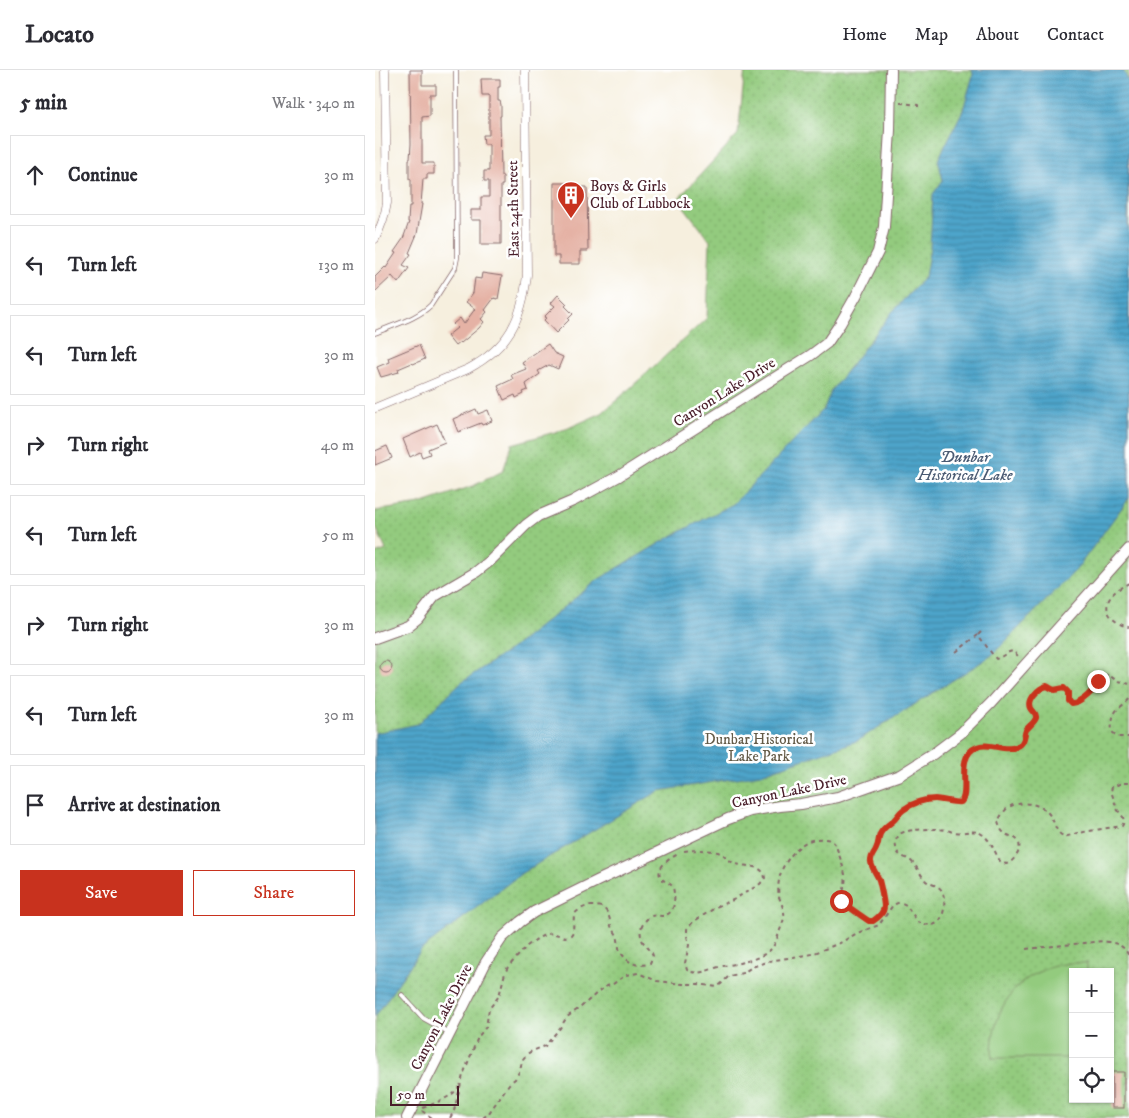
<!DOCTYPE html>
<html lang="en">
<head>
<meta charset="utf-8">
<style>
  body { margin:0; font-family:"IM FELL DW Pica",serif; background:#f2f2f3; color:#2b2b33 }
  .controls { position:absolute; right:15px; bottom:15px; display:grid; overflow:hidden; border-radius:0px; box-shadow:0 1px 4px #0004 }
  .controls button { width:45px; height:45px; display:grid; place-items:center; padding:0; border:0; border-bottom:1px solid #e1e1e2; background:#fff; color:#2b2b33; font:25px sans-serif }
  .scale { position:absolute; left:15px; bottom:12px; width:69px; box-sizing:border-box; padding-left:5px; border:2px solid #4a1f2b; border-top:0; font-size:14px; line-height:18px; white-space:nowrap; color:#4a1f2b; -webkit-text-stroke:4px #fff; paint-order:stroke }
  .stop { position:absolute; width:15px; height:15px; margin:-11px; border:4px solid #c8321e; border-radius:50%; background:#fff }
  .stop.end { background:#c8321e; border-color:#fff; box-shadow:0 1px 5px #0008 }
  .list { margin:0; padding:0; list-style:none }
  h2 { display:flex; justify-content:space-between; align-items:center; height:65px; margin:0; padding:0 20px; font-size:21px }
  h2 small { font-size:16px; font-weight:400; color:#7c7c81 }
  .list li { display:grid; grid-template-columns:32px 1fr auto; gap:15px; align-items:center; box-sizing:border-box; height:80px; margin:0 10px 10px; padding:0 10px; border:1px solid #e1e1e2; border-radius:0px }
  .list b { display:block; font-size:19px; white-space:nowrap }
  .list em { font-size:16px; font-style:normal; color:#7c7c81 }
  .actions { display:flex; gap:10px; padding:15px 20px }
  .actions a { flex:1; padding:11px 0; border:1px solid #c8321e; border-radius:0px; text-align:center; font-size:18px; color:#c8321e }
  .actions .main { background:#c8321e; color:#fff }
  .icon { flex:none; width:28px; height:28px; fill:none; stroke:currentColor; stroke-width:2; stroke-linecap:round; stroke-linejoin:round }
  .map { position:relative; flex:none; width:754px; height:1048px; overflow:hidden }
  header { display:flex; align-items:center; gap:30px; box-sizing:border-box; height:70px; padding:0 25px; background:#fff; border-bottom:1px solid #e1e1e2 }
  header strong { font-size:24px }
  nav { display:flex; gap:28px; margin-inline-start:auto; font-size:18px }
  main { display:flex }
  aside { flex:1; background:#fff }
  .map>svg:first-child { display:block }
  .green { fill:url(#green-dots); stroke:#6e7554; fill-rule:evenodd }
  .pitch { fill:#93cb7e; stroke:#6e7554 }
  .water { fill:url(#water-rules); stroke:#4c627a }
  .building { fill:#e5b2a5 }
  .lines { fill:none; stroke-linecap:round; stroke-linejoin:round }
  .service-casing { stroke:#86686a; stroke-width:5.5 }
  .minor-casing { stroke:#86686a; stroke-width:9 }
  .tertiary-casing { stroke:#86686a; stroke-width:12 }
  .path { stroke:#86686a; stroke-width:2; stroke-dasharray:4 4; stroke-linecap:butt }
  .service { stroke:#fff; stroke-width:4 }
  .minor { stroke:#fff; stroke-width:8 }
  .tertiary { stroke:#fff; stroke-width:10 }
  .route { stroke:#c8321e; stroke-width:6 }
  .labels { text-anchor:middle; stroke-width:5; stroke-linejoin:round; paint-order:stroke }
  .poi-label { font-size:15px; fill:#4a1f2b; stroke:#fff; text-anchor:start }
  .street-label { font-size:15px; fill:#4a1f2b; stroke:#fff }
  .park-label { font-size:15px; fill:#645b48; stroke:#fff }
  .water-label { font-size:16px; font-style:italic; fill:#4b5b73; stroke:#fff }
</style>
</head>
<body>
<header>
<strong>Locato</strong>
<nav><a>Home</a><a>Map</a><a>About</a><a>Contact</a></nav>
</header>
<main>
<aside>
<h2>5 min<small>Walk · 340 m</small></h2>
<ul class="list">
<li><svg class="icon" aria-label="ahead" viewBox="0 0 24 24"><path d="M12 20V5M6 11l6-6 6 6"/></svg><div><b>Continue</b></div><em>30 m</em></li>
<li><svg class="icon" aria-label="left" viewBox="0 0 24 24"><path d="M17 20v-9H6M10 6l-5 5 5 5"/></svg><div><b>Turn left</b></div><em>130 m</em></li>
<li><svg class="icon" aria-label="left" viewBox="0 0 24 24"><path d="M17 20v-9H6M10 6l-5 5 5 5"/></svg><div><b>Turn left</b></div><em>30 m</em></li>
<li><svg class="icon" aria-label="right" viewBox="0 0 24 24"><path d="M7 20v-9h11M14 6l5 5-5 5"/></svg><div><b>Turn right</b></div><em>40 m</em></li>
<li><svg class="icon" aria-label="left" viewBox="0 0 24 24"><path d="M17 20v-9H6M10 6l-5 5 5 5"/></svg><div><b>Turn left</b></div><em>50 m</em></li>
<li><svg class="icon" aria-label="right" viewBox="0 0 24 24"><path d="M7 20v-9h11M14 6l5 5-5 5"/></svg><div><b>Turn right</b></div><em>30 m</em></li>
<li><svg class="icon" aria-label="left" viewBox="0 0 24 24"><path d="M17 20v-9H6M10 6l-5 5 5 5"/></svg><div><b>Turn left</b></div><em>30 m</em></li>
<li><svg class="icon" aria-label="arrive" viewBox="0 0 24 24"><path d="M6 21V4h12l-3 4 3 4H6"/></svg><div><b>Arrive at destination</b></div></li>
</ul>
<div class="actions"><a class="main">Save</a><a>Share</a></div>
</aside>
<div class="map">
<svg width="754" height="1048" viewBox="0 0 754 1048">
  <defs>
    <pattern id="green-dots" width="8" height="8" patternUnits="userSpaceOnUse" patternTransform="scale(1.25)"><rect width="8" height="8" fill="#93cb7e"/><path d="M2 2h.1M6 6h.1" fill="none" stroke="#80ae6d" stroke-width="1.8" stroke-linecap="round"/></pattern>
    <pattern id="water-rules" width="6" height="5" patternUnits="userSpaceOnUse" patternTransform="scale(1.25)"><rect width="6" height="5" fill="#4da4ca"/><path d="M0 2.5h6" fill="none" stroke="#4285a4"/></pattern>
  </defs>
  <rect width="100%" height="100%" fill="#fff"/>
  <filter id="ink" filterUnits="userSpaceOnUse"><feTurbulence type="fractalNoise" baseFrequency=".02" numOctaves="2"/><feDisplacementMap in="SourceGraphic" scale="10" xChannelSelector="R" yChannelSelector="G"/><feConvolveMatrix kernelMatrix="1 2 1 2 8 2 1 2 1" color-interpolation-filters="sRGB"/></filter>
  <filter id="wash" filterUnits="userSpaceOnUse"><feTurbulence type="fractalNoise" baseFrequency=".0096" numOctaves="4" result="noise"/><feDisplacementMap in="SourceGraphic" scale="20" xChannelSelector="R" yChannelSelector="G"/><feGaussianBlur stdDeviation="1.12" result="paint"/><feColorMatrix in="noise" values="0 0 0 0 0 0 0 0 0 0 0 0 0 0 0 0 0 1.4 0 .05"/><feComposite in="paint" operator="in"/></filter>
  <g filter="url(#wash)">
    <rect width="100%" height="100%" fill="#f6efde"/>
    <!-- green -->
    <path class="green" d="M370,0h384v1048h-754v-564l11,-4 -11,-25v-14l45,-7 53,-18 30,-15 9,-27 54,-15 36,-16 16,-14 89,-81 3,-77 -32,-42 60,-65zM698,902h37v127h-37z"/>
    <!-- pitch -->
    <path class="pitch" d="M696,893h16v9h-14v86h-81c-1,-51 26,-89 79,-95z"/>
    <!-- water -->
    <polygon class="water" points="597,0 748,0 753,10 754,17 753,156 754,160 754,428 701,500 616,586 482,671 386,704 284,721 147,803 46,880 0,947 0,663 43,654 85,613 140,576 224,509 295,467 358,434 449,339 456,321 518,241 550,207 555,178 558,124 568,110 563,90 588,40 598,5"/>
    <g id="blocks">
      <!-- building -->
      <g class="building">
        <polygon points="35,0 47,0 47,15 61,15 61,24 55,24 55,46 47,47 47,93 59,93 59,104 52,104 52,109 48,109 46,134 47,134 42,164 34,183 36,184 28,195 34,198 23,213 17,206 0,222 0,207 10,197 11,198 21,183 19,182 28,169 34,152 33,152 34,136 36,136 36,109 34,109 34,89 35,89 36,74"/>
        <polygon points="106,9 125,9 125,17 123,17 123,31 125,31 126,35 126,46 125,46 126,106 128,106 128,115 126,115 126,174 106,174 106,150 96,150 96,140 106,140 106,127 114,127 114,111 109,111 109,101 114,101 114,74 109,74 108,65 114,65 114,26 107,26"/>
        <polygon points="179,113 195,113 195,117 212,117 213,181 205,181 205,194 184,194 184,186 179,186"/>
        <polygon points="107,203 127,206 123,229 119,228 110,240 112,242 106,249 109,252 104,258 86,273 85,272 80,276 72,266 82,258 78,254 85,248 89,254 100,239 91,232 98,223 100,208 106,209"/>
        <polygon points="183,225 192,234 190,236 198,244 193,249 194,250 181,263 169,250 171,248 169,247 180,236 176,233"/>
        <polygon points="173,274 179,283 188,287 183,299 174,295 163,301 165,304 151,314 153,320 148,322 149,324 141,328 140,325 129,330 123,316 138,309 136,305 151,299 147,292"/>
        <polygon points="44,275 50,289 38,294 37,293 23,299 24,302 6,307 2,297 14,292 13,288"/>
        <polygon points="101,339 103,344 113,340 117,351 107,355 106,353 83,362 78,349"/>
        <polygon points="62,354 70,372 53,379 55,384 47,387 45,382 35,387 28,369"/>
        <polygon points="12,376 17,388 0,395 0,381"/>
        <circle cx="11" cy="597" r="6"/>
        <rect x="737" y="1002" width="12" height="36"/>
      </g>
    </g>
  </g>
  <g filter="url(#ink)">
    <use href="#blocks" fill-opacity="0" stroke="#86686a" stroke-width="1"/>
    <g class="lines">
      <!-- service casing -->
      <g class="service-casing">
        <g id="service">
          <path d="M0,263c18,-8 42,-14 56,-28l24,-37 2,-10 -1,-188"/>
          <polyline points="27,925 48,948 75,963"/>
        </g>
      </g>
      <!-- minor casing -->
      <g class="minor-casing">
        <g id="minor">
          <path d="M0,169c6,-12 10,-23 12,-36l-2,-133"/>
          <path d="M0,338l93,-39c41,-22 54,-50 59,-94l-2,-205"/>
        </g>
      </g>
      <!-- tertiary casing -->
      <g class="tertiary-casing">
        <g id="tertiary">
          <polyline points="0,568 33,556 43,548 60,526 101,502 115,491 151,455 163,446 198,431 244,406 436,285 452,273 465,254 481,226 503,182 509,157 515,60 516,0"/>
          <polyline points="32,1048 111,892 127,868 145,852 159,842 222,811 353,749 375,741 405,736 426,734 463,727 525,705 558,684 586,663 616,633 754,479"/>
        </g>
      </g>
      <!-- path -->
      <g class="path">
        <polyline points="526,32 526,33 543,35 543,41"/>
        <path d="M754,513c-7,4 -15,8 -19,15 -9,14 6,27 19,29"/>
        <path d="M606,562l-3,3 18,24c7,-2 10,-7 17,-8l7,7"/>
        <polyline points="581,582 603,565"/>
        <path d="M754,629c-3,5 -9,7 -13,12 -4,6 -5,14 -4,21l6,5h11"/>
        <path d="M309,781c9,-1 28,-2 36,2 6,2 9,9 16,11 10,3 27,0 29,14l-5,6 -27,16 -15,6 -25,16 -6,7v7l2,9 -4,18 2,7c11,7 24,-2 36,-4 14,-2 40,-7 49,-18 4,-5 6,-12 8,-18 2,-5 5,-12 4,-18 -1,-5 -3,-10 -5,-15 -2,-10 0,-24 6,-33 9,-14 20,-27 39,-25 4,0 8,1 10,4 2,1 11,29 11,32 2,9 -3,18 -4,26 2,2 25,19 28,20 1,0 3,0 4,0 6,-4 11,-8 11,-15 -1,-9 -3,-18 -5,-26 -2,-6 -7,-11 -8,-18 -1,-6 3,-8 5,-13 3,-5 2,-10 4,-15 3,-6 8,-9 13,-13 4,-4 6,-8 10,-11 9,-7 22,-11 32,-11 6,0 23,5 26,3 10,-11 -7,-45 16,-55 13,-7 31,8 44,-3 4,-4 3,-9 5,-14 3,-4 8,-7 10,-12 1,-5 -3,-6 -4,-10 -5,-9 7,-20 15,-22l7,4 10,-2 4,4v9l3,4c10,-1 21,-13 26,-21 2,-3 1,-5 4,-7 3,-2 5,-2 8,-2l8,6 7,1 5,2"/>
        <polyline points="651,879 728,871 743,874 750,879 754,886"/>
        <path d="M48,1038c13,-6 27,-9 36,-21"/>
        <polyline points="47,1041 57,1048"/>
        <path d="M75,1048l4,-7 9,-36 15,-38 8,-10 3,-18 10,-13 6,-23 3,-6 19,-21 11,-8 9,-4 5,-1 13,4 6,-2 2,-3 1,-18c6,-5 10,-8 18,-8 3,0 8,0 11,2 6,4 7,12 8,18 1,3 5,6 6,10 2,5 1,11 3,15 7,12 18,17 30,12l3,-7c-2,-8 -11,-11 -12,-20 -2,-7 3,-16 10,-20 4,-1 7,0 11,0 15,-2 13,-19 11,-29 -3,-4 -8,-5 -11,-8 -9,-10 8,-21 16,-25"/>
        <path d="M108,1048l6,-5 20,-29 6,-5 4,-7 4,-13 4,-5 5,-3 13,-5 15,-18 7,-11 14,-10 17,-15 9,-6 6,-2 13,-9 12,-2 19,8 26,3h15l19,3 4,-3 8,-8 14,-3 9,-6 17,-6 43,-7 28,-11 17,-10 22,-8 14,-20 7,-3 6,3 12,17c6,2 14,5 19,1 8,-5 9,-24 5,-32 -3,-6 -11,-6 -16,-10 -5,-5 -8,-13 -14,-19 -3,-4 -9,-4 -13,-8 -3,-3 -4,-10 -3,-14 2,-4 4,-7 8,-8 11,-3 31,-4 42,-2 3,0 5,2 8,2 8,2 19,-3 26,1 11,6 14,18 20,28l6,3c8,-2 17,-15 12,-23 -5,-8 -15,-1 -20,-19 3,-8 10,-17 19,-18 12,-2 27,1 34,13 4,6 5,17 13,19 5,1 11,-3 15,-3 14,-3 29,-5 43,-7l2,-4 -1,-5 -6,-8 -6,-18 1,-4 10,-4h7"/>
      </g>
      <!-- service -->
      <use href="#service" class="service"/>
      <!-- minor -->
      <use href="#minor" class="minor"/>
      <!-- tertiary -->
      <use href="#tertiary" class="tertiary"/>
    </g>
  </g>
  <g class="lines" filter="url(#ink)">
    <!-- route -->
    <path class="route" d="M466,831c2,2 26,19 28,20 1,0 3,0 4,0 6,-4 11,-8 11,-15 -1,-9 -3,-18 -5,-26 -2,-6 -7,-11 -8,-18 -1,-6 3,-8 5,-13 3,-5 2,-10 4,-15 3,-6 8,-9 13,-13 4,-4 6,-8 10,-11 9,-7 22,-11 32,-11 6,0 23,5 26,3 10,-11 -7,-46 16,-55 13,-6 31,8 44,-3 4,-4 3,-9 5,-14 3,-4 8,-7 10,-12 1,-5 -3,-6 -5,-10 -4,-9 8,-20 16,-22l7,4 10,-2 4,4v9l3,3c10,0 24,-14 27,-23"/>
  </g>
  <!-- icons -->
  <defs>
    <g id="building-pin" transform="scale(1.4375)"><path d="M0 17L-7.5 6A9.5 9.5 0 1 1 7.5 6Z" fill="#c8321e" stroke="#fff"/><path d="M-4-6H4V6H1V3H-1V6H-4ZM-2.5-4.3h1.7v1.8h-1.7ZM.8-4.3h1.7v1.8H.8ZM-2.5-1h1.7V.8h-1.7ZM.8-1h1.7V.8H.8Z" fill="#fff"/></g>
  </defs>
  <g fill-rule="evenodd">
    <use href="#building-pin" x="196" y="125"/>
  </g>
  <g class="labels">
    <!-- poi labels -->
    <g class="poi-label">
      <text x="215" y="121">Boys &amp; Girls<tspan x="215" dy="17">Club of Lubbock</tspan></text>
    </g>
    <!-- street labels -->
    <g class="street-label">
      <text transform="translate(138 139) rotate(-91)" y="5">East 24th Street</text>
      <text transform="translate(349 322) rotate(-32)" y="5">Canyon Lake Drive</text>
      <text transform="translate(414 721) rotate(-12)" y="5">Canyon Lake Drive</text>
      <text transform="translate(66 947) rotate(-63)" y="5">Canyon Lake Drive</text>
    </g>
    <!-- park labels -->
    <g class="park-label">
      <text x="384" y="674">Dunbar Historical<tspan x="384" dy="17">Lake Park</tspan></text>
    </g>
    <!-- water labels -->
    <g class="water-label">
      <text x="590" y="392">Dunbar<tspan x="590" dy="18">Historical Lake</tspan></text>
    </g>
  </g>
</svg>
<div class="controls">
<button>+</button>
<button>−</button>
<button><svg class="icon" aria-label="locate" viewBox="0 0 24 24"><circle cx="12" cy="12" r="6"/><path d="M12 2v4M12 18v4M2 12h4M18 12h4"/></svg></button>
</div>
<div class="scale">50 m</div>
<div class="stop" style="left:466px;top:831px"></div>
<div class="stop end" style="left:723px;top:611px"></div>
</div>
</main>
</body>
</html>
